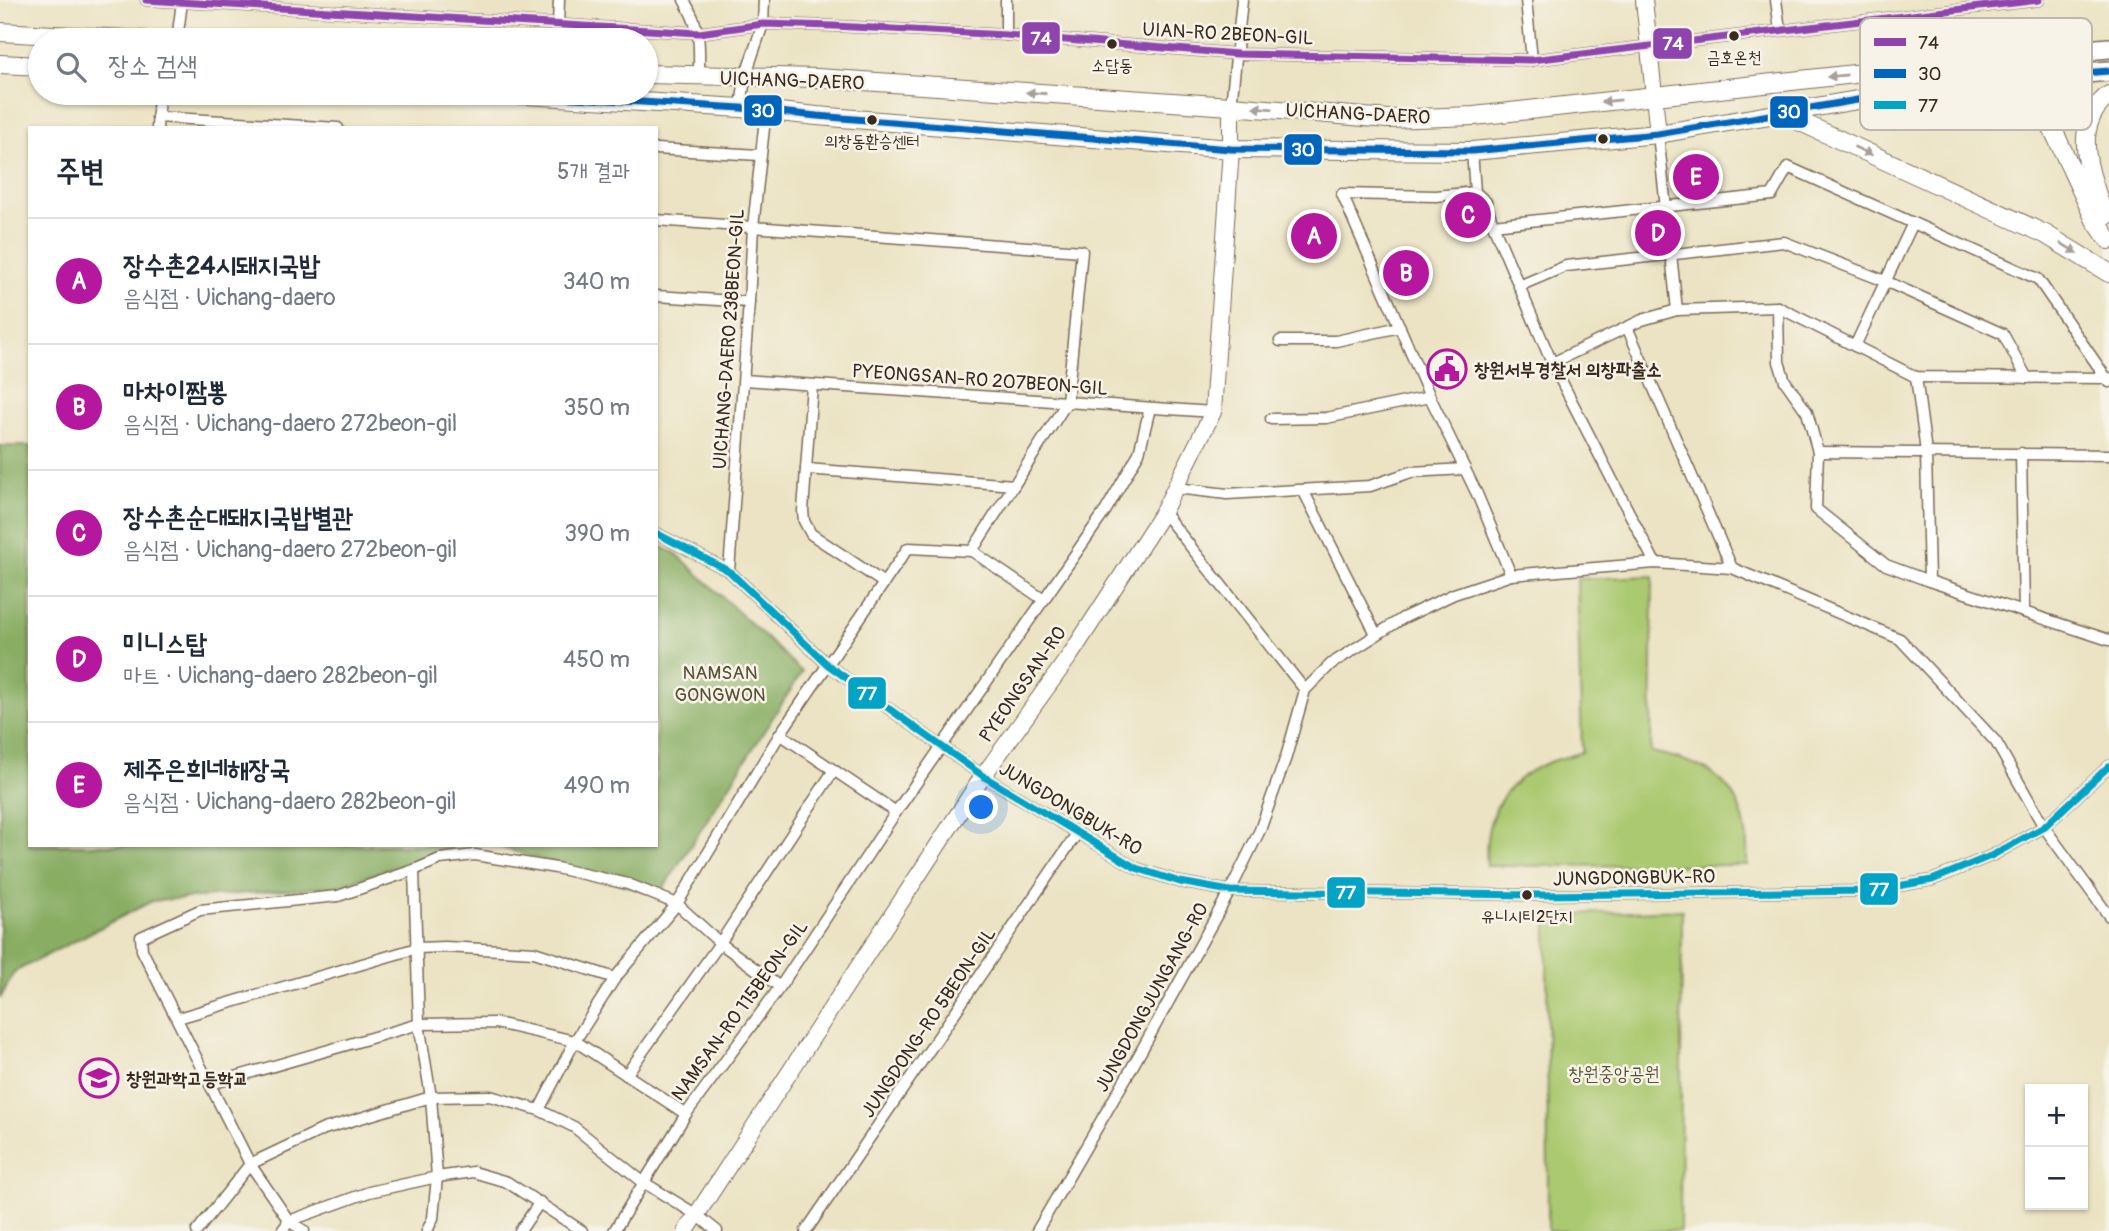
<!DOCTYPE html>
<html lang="ko">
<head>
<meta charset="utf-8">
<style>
  body { margin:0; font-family:Pangolin,"Poor Story",sans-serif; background:#f2f2f3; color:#1f2937 }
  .controls { position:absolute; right:21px; bottom:21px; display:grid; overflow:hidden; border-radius:0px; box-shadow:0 2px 5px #0004 }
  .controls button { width:63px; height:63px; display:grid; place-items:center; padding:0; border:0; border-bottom:2px solid #e0e1e3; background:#fff; color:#1f2937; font:35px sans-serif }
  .you { position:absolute; left:982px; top:808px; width:24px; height:24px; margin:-18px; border:5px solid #fff; border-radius:50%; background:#1a73e8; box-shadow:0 0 0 10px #1a73e833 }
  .badge { display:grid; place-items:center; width:46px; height:46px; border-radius:50%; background:#b5179e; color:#fff; font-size:23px; font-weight:700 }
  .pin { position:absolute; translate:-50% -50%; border:4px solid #fff; box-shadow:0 2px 7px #0006 }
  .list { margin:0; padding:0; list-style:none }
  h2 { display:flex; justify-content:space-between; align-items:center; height:91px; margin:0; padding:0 28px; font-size:30px }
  h2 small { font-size:23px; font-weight:400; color:#747a83 }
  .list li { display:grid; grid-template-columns:46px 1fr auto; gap:21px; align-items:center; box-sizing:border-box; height:126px; padding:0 28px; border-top:2px solid #e0e1e3 }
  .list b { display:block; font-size:26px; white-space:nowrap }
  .list p { margin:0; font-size:23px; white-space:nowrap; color:#747a83 }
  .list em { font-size:23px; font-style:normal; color:#747a83 }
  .icon { flex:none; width:38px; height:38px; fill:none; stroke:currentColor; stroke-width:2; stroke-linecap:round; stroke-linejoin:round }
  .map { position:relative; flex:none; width:2109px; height:1231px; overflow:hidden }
  .search { position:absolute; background:#fff; box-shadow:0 2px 5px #0004; left:28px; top:28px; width:630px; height:77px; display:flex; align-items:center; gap:18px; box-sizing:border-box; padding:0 24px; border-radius:38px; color:#747a83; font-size:26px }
  .panel { position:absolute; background:#fff; box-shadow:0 2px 5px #0004; left:28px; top:126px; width:630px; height:721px; border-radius:0px }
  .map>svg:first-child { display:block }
  .green { fill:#abc971; stroke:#737a48; stroke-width:2 }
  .forest { fill:#88ad63; stroke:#626c40; stroke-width:2 }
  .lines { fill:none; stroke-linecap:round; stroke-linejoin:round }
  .minor-casing { stroke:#796b58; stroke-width:13 }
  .secondary-casing { stroke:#796b58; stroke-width:18 }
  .primary-casing { stroke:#796b58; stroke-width:20 }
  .trunk-casing { stroke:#796b58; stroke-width:22 }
  .minor { stroke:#fff; stroke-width:10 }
  .secondary { stroke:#fff; stroke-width:16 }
  .primary { stroke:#fff; stroke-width:18 }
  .trunk { stroke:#fff; stroke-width:19 }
  .bus-1-casing { stroke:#f7f3e8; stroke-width:12 }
  .bus-2-casing { stroke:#f7f3e8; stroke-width:12 }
  .bus-3-casing { stroke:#f7f3e8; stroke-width:12 }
  .bus-1 { stroke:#8e44ad; stroke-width:7 }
  .bus-2 { stroke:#0065bd; stroke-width:7 }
  .bus-3 { stroke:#03a3c5; stroke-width:7 }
  .oneway { fill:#a79f9a }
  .bus-dot { fill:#3b2a1e; stroke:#f7f3e8; stroke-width:2.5 }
  .labels { text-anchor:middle; stroke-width:5; stroke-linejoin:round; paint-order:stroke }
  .bus-label { font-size:17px; fill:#3b2a1e; stroke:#f7f3e8 }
  .street-label { font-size:19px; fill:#3b2a1e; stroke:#f7f3e8 }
  .poi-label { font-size:19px; font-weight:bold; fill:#3b2a1e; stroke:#f7f3e8; text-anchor:start }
  .park-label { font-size:19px; fill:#575233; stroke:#f7f3e8 }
  .key { fill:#f7f3e8; stroke:#bfb7ab; stroke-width:2 }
  .key-label { font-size:19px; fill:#3b2a1e }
  .line-badge { stroke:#f7f3e8; stroke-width:2.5 }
  .badge-label { font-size:19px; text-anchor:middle; font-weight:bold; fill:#fff }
</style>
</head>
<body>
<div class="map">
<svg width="2109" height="1231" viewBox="0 0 2109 1231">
  <rect width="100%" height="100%" fill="#f7f3e8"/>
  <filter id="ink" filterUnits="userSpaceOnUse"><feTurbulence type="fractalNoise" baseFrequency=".0143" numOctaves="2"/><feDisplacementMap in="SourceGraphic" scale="14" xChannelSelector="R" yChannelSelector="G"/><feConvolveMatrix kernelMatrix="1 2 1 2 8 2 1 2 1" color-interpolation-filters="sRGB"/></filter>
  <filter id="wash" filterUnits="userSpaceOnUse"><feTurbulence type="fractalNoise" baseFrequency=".00686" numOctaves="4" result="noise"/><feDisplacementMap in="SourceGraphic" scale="28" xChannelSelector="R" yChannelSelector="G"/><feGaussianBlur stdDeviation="1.57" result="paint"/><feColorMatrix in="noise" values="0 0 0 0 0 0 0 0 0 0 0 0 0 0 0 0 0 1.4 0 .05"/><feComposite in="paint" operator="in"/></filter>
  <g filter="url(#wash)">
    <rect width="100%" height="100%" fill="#ebe3c3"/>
    <!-- green -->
    <g class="green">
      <path d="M1653,576l-2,176c47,9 84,23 94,75 3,12 2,26 2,38l-260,1c-5,-48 17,-87 63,-104 10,-4 22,-6 32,-10l-5,-173z"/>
      <polygon points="1682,910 1680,1231 1548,1231 1547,915"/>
    </g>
    <!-- forest -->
    <g class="forest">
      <polygon points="0,446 30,446 30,845 460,845 338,886 152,901 14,972 0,999"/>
      <polygon points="656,544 677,554 802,672 659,895 493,845 656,845"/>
    </g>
  </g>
  <g filter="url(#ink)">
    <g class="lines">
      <!-- minor casing -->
      <g class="minor-casing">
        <g id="minor">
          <polyline points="146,0 699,33 763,24 834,26 1006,35 1237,54 1532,60 2039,0"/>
          <path d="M684,0c18,31 15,42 15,77"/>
          <polyline points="1006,0 1006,35"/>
          <polyline points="1526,0 1532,60"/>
          <polyline points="1776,0 1780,30"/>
          <polyline points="558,25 559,0"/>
          <polyline points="177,40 182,2 180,0"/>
          <polyline points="1231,106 1242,0"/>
          <polyline points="741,108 745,77 763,24 764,0"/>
          <polyline points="157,117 338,128"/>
          <polyline points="157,128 159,93"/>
          <polyline points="1658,134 1677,310"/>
          <polyline points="656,149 759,155"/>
          <polyline points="1472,151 1475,192 1436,196 1342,194 1430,397 1477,494 1511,575"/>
          <polyline points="1475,192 1486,202 1493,225 1552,363 1655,563"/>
          <polyline points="656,220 1082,251 1067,402 972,551"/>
          <polyline points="1493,225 1772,195 1788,167 2038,279 2109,382"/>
          <polyline points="1519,286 1566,266 1784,242 1885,281 2003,334 2027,378"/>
          <polyline points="656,296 749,302"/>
          <polyline points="1778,307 1779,362 1785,381 1807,412 1818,452 1816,509 1886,565 1929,581 2109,640"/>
          <polyline points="1627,327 1732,568"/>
          <polyline points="1280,341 1336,341 1400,327"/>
          <polyline points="1855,346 1913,223"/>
          <polyline points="1552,363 1642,320 1677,310 1778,307 1916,377 2109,378"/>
          <polyline points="1916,377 1926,452 1929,581"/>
          <polyline points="744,380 1213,412"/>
          <polyline points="812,385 803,511 804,521 811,534 884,583"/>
          <polyline points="1271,419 1326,418 1430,397"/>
          <polyline points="1818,452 2109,455"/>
          <polyline points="2021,453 2024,612"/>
          <polyline points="806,469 1014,485"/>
          <polyline points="1176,488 1227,494 1370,486 1411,472 1465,469"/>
          <polyline points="1303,490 1376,634"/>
          <polyline points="1163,512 1305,690"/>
          <polyline points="656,533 729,571 828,665 983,776 1136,868 1180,882 1230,891 1541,895 1869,891 1932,880 1993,855 2044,827 2109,766"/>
          <polyline points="729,571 749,302 753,227 766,110"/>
          <polyline points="780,734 896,812"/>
          <polyline points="414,870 419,1024 431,1097 437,1177 433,1218 427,1231"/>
          <polyline points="178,1018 417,948 445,947 534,952 615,978"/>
          <polyline points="626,1075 720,943 834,770"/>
          <polyline points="211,1084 419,1024 496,1023 575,1041 686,1114"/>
          <polyline points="539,1110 575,1041 615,978 677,904 780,734 908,548 972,551 1044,600"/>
          <polyline points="197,1231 250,1164 324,1129 431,1097 490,1096 539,1110 574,1127 643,1182 697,1215 717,1231"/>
          <polyline points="282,1231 289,1221 369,1192 437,1177 473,1172 507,1182 582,1231"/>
          <polyline points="304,1231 289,1221 250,1164 142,950 141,937 200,910 338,896 414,870 440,859 475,855 556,868 628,884 677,904 720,943 780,987"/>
          <polyline points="520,1231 540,1202"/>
          <polyline points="614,1231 686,1114 780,987 896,812 1106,510 1139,453 1150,408"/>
          <polyline points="806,1231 1078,832"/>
          <polyline points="1037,1231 1130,1071 1230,891 1260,830 1286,757 1305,690 1331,664 1403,618 1454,594 1511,575 1655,563 1732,568 1900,639 1996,742 2044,827 2109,916"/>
        </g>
      </g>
      <!-- secondary casing -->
      <g class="secondary-casing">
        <g id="secondary">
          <polyline points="1644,0 1658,134"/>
          <polyline points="686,1231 983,776 1071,654 1163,512 1213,412 1231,149 1231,106"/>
        </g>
      </g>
      <!-- primary casing -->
      <g class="primary-casing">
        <g id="primary">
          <polyline points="0,32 144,40"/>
          <polyline points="0,64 40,66"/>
          <polyline points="646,74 818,78 1231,106 1388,119 1474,116 2027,55 2029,78 2095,220 2109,240"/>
          <polyline points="493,93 741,108 817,116 1231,149 1472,151 1658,134 1963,82 2029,78"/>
          <polyline points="1779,112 2045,234 2109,273"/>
          <path d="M2106,216c-6,-10 -9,-21 -12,-31 -11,-33 -15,-67 15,-90"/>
        </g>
      </g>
      <!-- trunk casing -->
      <g class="trunk-casing">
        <g id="trunk">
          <polyline points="2027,55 2109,48"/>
          <polyline points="2029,78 2109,71"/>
        </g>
      </g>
      <!-- minor -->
      <use href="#minor" class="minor"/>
      <!-- secondary -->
      <use href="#secondary" class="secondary"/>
      <!-- primary -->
      <use href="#primary" class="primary"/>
      <!-- trunk -->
      <use href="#trunk" class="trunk"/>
      <!-- bus-1 casing -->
      <g class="bus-1-casing">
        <polyline id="bus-1" points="146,0 699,33 763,24 834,26 1006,35 1237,54 1532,60 2039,0"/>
      </g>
      <!-- bus-2 casing -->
      <g class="bus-2-casing">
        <polyline id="bus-2" points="493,93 741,108 817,116 1231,149 1472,151 1658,134 1963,82 2109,71"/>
      </g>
      <!-- bus-3 casing -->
      <g class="bus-3-casing">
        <polyline id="bus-3" points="656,533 729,571 828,665 983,776 1136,868 1180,882 1230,891 1541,895 1869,891 1932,880 1993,855 2044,827 2109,766"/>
      </g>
      <!-- bus-1 -->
      <use href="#bus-1" class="bus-1"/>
      <!-- bus-2 -->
      <use href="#bus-2" class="bus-2"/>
      <!-- bus-3 -->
      <use href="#bus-3" class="bus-3"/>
    </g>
    <!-- one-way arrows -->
    <defs><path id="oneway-solid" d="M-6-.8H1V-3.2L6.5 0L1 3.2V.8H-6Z" transform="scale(1.75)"/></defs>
    <g class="oneway">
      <use href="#oneway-solid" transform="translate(1837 76) rotate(174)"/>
      <use href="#oneway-solid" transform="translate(1036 93) rotate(-176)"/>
      <use href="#oneway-solid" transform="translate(1611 101) rotate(174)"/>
      <use href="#oneway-solid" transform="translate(1263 108) rotate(-175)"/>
      <use href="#oneway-solid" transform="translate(1863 151) rotate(25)"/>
      <use href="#oneway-solid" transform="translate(2069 248) rotate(30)"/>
    </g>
  </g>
  <!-- icons -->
  <defs>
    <g id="civic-ring" transform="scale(2.0125)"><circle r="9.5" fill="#f7f3e8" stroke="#b5179e" stroke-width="1.5"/><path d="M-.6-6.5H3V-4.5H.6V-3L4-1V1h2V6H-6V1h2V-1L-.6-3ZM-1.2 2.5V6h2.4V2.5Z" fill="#b5179e"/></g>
    <g id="school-ring" transform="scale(2.0125)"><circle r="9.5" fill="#f7f3e8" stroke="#b5179e" stroke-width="1.5"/><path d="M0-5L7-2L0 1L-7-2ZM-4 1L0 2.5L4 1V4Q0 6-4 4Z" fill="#b5179e"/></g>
  </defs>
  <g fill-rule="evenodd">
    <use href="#civic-ring" x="1447" y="369"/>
    <use href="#school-ring" x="99" y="1078"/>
  </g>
  <!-- markers -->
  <g class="bus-dot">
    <circle cx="1734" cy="36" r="6"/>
    <circle cx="1112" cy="44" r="6"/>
    <circle cx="872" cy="120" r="6"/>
    <circle cx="1603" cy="139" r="6"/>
    <circle cx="1527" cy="895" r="6"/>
  </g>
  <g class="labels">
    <!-- bus labels -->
    <g class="bus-label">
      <text x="1734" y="63">금호온천</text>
      <text x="1112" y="71">소답동</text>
      <text x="872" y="147">의창동환승센터</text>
      <text x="1527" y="922">유니시티2단지</text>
    </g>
    <!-- street labels -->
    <g class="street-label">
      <text transform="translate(1228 33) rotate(3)" y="7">UIAN-RO 2BEON-GIL</text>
      <text transform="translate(792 80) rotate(2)" y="7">UICHANG-DAERO</text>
      <text transform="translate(1358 113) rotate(3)" y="7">UICHANG-DAERO</text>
      <text transform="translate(728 339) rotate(-86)" y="7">UICHANG-DAERO 238BEON-GIL</text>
      <text transform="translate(980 379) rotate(4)" y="7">PYEONGSAN-RO 207BEON-GIL</text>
      <text transform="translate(1022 684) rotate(-55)" y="7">PYEONGSAN-RO</text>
      <text transform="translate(1071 808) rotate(31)" y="7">JUNGDONGBUK-RO</text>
      <text transform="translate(1634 877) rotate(-1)" y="7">JUNGDONGBUK-RO</text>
      <text transform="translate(1151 997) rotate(-61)" y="7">JUNGDONGJUNGANG-RO</text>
      <text transform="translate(739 1010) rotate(-54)" y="7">NAMSAN-RO 115BEON-GIL</text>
      <text transform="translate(928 1022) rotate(-56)" y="7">JUNGDONG-RO 5BEON-GIL</text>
    </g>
    <!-- poi labels -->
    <g class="poi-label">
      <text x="1474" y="376">창원서부경찰서 의창파출소</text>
      <text x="126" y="1085">창원과학고등학교</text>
    </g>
    <!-- park labels -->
    <g class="park-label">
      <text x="720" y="679">NAMSAN<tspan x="720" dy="22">GONGWON</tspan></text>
      <text x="1614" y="1080">창원중앙공원</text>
    </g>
  </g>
  <!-- legend -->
  <rect x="1860" y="18" width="232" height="112" rx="10" class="key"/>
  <rect x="1874" y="38" width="32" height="8" fill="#8e44ad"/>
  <rect x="1874" y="69" width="32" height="9" fill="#0065bd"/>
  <rect x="1874" y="101" width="32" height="8" fill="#03a3c5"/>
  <g class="key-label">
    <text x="1918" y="49">74</text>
    <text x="1918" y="80">30</text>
    <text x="1918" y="112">77</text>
  </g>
  <g class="line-badge">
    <rect x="1021" y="21" width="40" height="34" rx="7" fill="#8e44ad"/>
    <rect x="1652" y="27" width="41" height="33" rx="7" fill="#8e44ad"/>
    <rect x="743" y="94" width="40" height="33" rx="7" fill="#0065bd"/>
    <rect x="1769" y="95" width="40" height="34" rx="7" fill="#0065bd"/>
    <rect x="1283" y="133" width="40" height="33" rx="7" fill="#0065bd"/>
    <rect x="847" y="676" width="40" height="34" rx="7" fill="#03a3c5"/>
    <rect x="1859" y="872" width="40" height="34" rx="7" fill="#03a3c5"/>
    <rect x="1326" y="876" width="40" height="33" rx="7" fill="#03a3c5"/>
  </g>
  <g class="badge-label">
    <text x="1041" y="45">74</text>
    <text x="1673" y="50">74</text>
    <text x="763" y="117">30</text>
    <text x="1789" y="118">30</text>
    <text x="1303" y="156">30</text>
    <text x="867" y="700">77</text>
    <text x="1879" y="896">77</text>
    <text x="1346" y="899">77</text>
  </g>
</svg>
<div class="controls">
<button>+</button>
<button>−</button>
</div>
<div class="you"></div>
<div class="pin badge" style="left:1314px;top:236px">A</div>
<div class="pin badge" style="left:1406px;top:273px">B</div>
<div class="pin badge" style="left:1468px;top:215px">C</div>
<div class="pin badge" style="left:1658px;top:233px">D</div>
<div class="pin badge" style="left:1696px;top:177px">E</div>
<div class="search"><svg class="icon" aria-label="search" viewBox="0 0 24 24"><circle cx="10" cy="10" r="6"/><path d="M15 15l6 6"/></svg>장소 검색</div>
<section class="panel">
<h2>주변<small>5개 결과</small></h2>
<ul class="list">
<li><span class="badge">A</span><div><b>장수촌24시돼지국밥</b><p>음식점 · Uichang-daero</p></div><em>340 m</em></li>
<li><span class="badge">B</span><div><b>마차이짬뽕</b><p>음식점 · Uichang-daero 272beon-gil</p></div><em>350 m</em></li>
<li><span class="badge">C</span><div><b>장수촌순대돼지국밥별관</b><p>음식점 · Uichang-daero 272beon-gil</p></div><em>390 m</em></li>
<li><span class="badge">D</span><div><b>미니스탑</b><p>마트 · Uichang-daero 282beon-gil</p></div><em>450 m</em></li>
<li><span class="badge">E</span><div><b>제주은희네해장국</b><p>음식점 · Uichang-daero 282beon-gil</p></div><em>490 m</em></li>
</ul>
</section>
</div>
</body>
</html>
